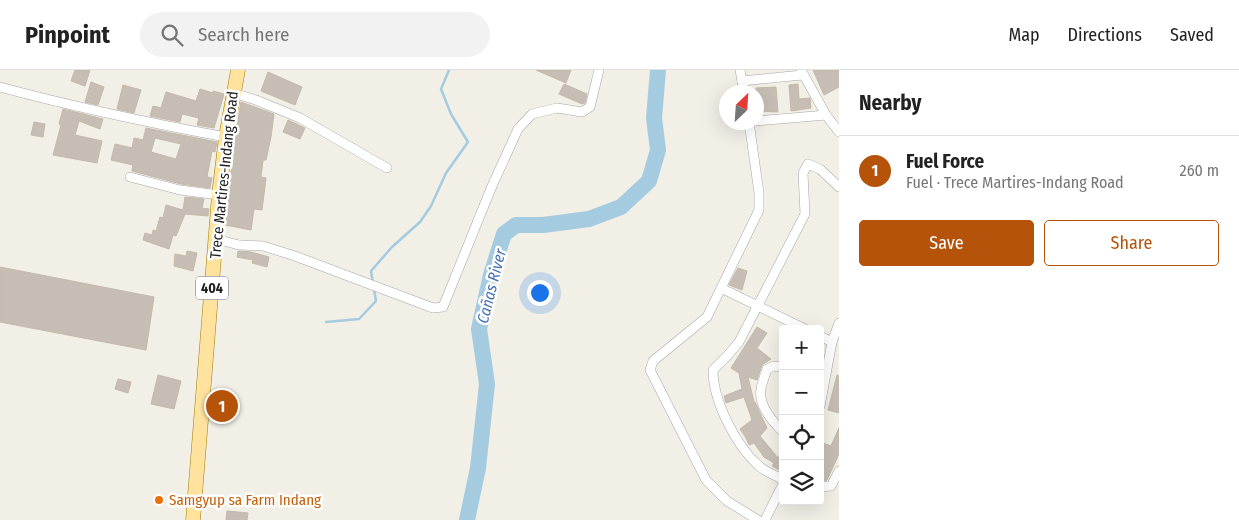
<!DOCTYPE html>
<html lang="en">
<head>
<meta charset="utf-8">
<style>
  body { margin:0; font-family:"Fira Sans Condensed",sans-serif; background:#f2f2f2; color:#222 }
  .controls { position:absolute; right:15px; bottom:15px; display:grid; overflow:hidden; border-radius:5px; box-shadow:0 5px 20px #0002 }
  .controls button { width:45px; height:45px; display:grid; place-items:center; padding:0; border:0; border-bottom:1px solid #e0e0e0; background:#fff; color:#222; font:25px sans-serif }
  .compass { position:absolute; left:719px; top:15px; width:45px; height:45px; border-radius:50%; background:#fff; box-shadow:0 5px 20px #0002; rotate:25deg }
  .you { position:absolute; left:539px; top:222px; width:18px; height:18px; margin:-12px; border:4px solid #fff; border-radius:50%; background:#1a73e8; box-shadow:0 0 0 8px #1a73e833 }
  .badge { display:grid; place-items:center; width:32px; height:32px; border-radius:50%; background:#b45309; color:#fff; font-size:16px; font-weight:700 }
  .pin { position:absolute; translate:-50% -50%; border:2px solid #fff; box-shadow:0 1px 5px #0006 }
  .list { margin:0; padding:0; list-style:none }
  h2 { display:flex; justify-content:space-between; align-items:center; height:65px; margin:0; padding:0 20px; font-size:21px }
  h2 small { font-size:16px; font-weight:400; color:#767676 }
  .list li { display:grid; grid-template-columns:32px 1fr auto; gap:15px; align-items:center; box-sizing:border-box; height:70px; padding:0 20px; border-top:1px solid #e0e0e0 }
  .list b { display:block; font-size:19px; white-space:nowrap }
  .list p { margin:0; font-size:16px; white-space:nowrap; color:#767676 }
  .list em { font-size:16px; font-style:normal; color:#767676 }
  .actions { display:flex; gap:10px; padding:15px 20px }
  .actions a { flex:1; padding:11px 0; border:1px solid #b45309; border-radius:5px; text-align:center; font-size:18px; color:#b45309 }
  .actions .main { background:#b45309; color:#fff }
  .icon { flex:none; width:28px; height:28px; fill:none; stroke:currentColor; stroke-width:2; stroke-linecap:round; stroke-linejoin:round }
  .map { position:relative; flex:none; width:839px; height:450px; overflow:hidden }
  header { display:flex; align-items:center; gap:30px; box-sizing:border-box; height:70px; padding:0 25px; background:#fff; border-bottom:1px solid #e0e0e0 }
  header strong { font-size:24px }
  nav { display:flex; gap:28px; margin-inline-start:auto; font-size:18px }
  .search { width:350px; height:45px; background:#f2f2f2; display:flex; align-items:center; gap:12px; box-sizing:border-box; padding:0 18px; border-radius:28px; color:#767676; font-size:19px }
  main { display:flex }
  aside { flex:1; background:#fff }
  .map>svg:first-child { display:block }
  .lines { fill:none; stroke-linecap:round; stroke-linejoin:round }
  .stream { stroke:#a5cbe0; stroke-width:2.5 }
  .river { stroke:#a5cbe0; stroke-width:16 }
  .building { fill:#c6beb5; stroke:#c4b8a8; fill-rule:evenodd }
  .minor-casing { stroke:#a7a7a7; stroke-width:10 }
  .primary-casing { stroke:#9c7d00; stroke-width:15 }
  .minor { stroke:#fff; stroke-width:9 }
  .primary { stroke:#ffe29d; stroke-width:14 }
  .food-dot { fill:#e8710a; stroke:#fff; stroke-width:2 }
  .labels { text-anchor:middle; stroke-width:5; stroke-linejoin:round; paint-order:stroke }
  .shield { fill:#fff; stroke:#636363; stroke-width:1 }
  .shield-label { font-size:14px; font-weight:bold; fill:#202020 }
  .street-label { font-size:15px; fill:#202020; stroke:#fff }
  .food-label { font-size:15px; fill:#c56008; stroke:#fff; text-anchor:start }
  .water-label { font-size:16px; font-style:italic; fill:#4870b5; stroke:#fff }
</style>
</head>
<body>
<header>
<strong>Pinpoint</strong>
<div class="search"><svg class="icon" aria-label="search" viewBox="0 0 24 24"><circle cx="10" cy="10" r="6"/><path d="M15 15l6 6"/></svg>Search here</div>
<nav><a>Map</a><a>Directions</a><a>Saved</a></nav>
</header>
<main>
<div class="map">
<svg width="839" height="450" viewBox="0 0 839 450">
  <rect width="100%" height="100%" fill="#f1efe6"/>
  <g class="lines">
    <!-- stream -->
    <g class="stream">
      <polyline points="373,213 371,201 392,177 420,152 431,136 446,103 468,72 451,44 441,19 449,0"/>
      <polyline points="326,252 359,249 376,231 374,219"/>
    </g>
    <!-- river -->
    <polyline class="river" points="467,450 478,398 487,314 479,259 491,205 504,164 516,155 543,155 589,149 621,137 649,111 658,80 654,48 658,0"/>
  </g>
  <!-- building -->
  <g class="building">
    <polygon points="75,0 90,0 85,16 71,11"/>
    <polygon points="536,0 571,0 566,13"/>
    <polygon points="813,0 839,0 839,17 824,25"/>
    <polygon points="268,2 302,17 295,35 261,21"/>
    <polygon points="91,12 104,17 98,35 85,32"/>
    <polygon points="564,14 587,24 585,33 582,34 559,24"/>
    <polygon points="798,14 799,29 810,28 811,38 791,41 789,15"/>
    <polygon points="123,15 141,20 134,43 117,39"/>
    <polygon points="776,17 778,42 757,41 756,18"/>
    <polygon points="200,19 213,23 213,21 224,24 214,58 197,55 199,48 182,44 180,52 150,46 153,36 161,38 166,22 196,31"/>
    <polygon points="241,32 274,44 271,67 266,90 263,90 261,107 266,108 262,140 254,139 251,160 225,155 235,68"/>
    <polygon points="63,39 103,49 100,59 79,51 75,65 102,71 97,93 53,85 61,55 59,54"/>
    <polygon points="288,50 305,58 300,69 283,62"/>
    <polygon points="34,52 45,54 43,67 31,65"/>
    <path d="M146,58l71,14 -2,10 -3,-1 -5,26 5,1 -2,10 -29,-4 -49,-13 1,-6 -22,-5 4,-16 17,4 2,-10 9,2zM155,68l26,6 -5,15 -25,-7z"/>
    <polygon points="185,127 204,129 202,138 209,139 208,146 185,144 176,166 173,165 169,179 143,170 145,163 152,165 153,160 156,161 160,147 163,148 166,135 183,140"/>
    <polygon points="187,181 197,183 193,201 174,196 175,184 186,186"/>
    <polygon points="238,181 251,182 269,187 267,197 252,193 253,190 237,187"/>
    <polygon points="0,197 154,227 146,280 0,252"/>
    <polygon points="738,198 747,201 742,220 729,215"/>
    <polygon points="757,257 767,263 757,278 771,289 762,295 757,310 748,307 754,332 755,332 767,358 760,366 778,388 783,379 783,402 772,396 774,393 764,387 754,373 749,375 746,368 740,359 752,350 744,327 726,333 724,326 742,319 739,303 731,298"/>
    <polygon points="158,305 181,311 174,339 151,334"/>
    <polygon points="837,305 839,306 839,343 828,340"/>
    <polygon points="118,309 131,312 128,323 115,319"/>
    <polygon points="839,358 839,384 827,410 820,411 820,372 831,376"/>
    <polygon points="227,441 248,443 247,450 226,450"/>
  </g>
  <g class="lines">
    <!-- minor casing -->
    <g class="minor-casing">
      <g id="minor">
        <polyline points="740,0 744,22"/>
        <polyline points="801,0 826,45 839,62"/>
        <polyline points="742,11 802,5"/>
        <path d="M0,17c75,20 150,36 226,50"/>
        <polyline points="233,23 256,30 300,48 387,98"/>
        <polyline points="756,51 826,45"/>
        <polyline points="749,52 759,123 759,140 707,247 653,291 650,300 706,410 727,431 758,450"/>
        <polyline points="130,107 180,120 219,125"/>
        <polyline points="216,169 239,175 263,176 295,186 433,238 443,237 492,116 518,59 532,44 557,38 582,42 590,37 599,0"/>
        <polyline points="721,218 805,259"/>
        <polyline points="820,266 832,272"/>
        <path d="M783,297l-9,-1 -7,3c-2,7 -5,13 -6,20 -3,16 11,32 22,43"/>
        <polyline points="820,336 832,272 839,253"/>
        <path d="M783,410c-8,-5 -17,-8 -24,-14 -23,-20 -46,-65 -46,-96l15,-15 11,-13 66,-128 -2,-41 5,-9 12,5 19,18"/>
        <polyline points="820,417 831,416 839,401"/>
        <polyline points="765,450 783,414"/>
      </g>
    </g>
    <!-- primary casing -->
    <g class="primary-casing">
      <polyline id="primary" points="193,450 219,125 226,67 238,0"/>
    </g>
    <!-- minor -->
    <use href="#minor" class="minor"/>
    <!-- primary -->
    <use href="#primary" class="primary"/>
  </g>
  <!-- markers -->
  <circle class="food-dot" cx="159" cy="430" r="5"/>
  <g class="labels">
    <!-- shield labels -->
    <rect class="shield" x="196" y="206.5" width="32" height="23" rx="4"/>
    <g class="shield-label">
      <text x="212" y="223">404</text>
    </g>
    <!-- street labels -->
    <g class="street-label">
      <text transform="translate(224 105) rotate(-84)" y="5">Trece Martires-Indang Road</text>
    </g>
    <!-- food labels -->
    <g class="food-label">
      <text x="169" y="435">Samgyup sa Farm Indang</text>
    </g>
    <!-- water labels -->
    <g class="water-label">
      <text transform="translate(491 216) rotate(-76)" y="6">Cañas River</text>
    </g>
  </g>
</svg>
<div class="controls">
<button>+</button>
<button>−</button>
<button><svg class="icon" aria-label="locate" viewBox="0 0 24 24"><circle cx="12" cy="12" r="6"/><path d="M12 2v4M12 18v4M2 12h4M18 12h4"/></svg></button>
<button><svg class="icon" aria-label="layers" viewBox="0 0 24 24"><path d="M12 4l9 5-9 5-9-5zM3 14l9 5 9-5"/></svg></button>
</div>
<svg class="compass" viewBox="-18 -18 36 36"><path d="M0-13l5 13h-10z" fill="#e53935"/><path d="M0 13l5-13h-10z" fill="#767676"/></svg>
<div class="you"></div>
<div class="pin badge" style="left:222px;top:336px">1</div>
</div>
<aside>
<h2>Nearby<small></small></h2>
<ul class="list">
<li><span class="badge">1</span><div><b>Fuel Force</b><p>Fuel · Trece Martires-Indang Road</p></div><em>260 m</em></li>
</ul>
<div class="actions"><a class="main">Save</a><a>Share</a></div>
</aside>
</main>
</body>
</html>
